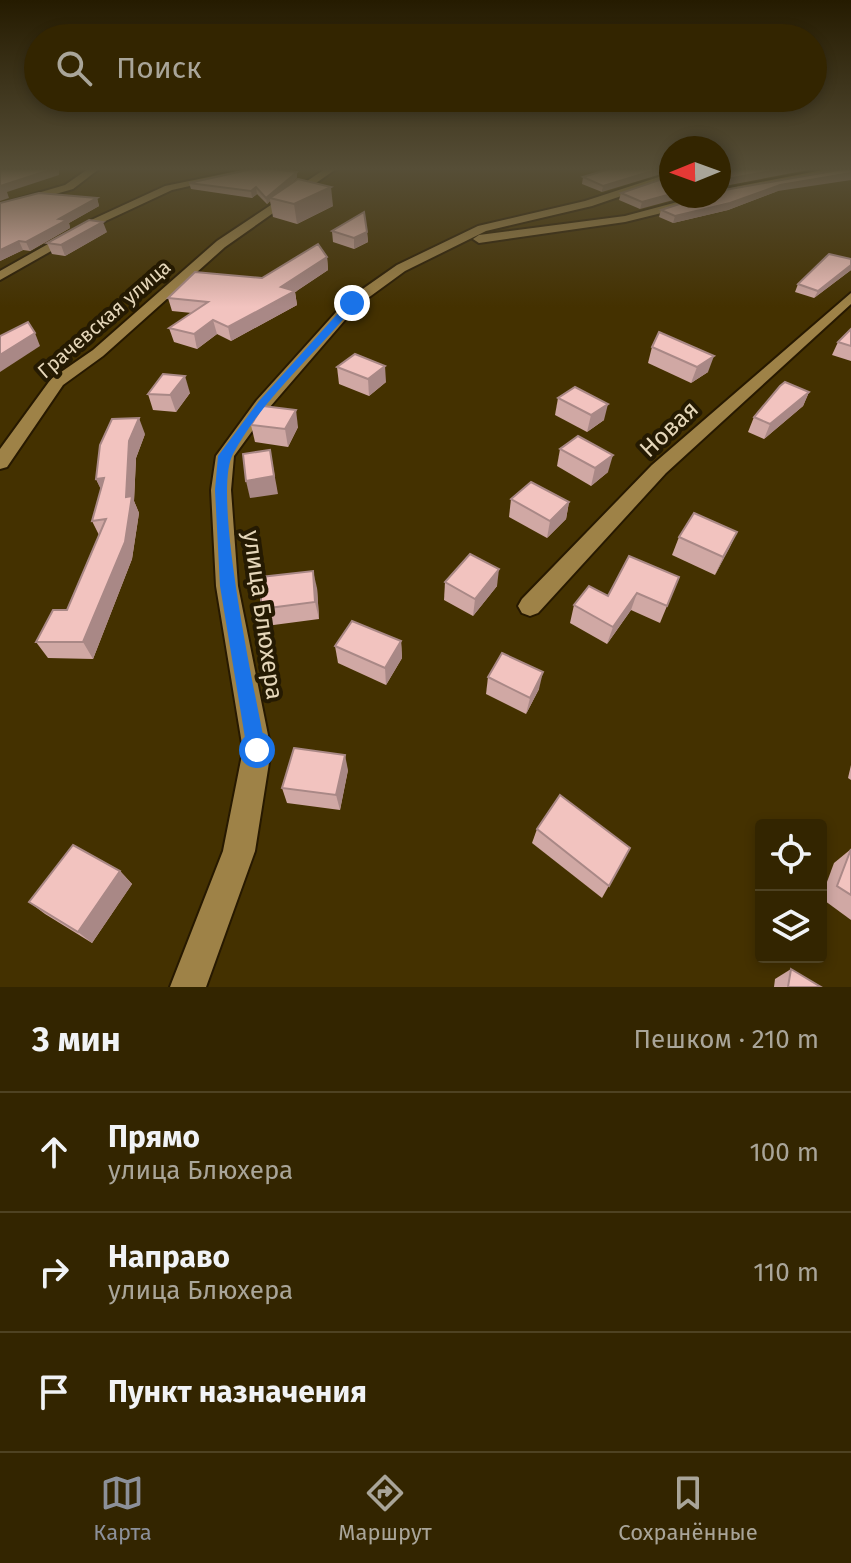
<!DOCTYPE html>
<html lang="ru">
<head>
<meta charset="utf-8">
<style>
  body { margin:0; font-family:"Fira Sans",sans-serif; background:#3e310f; color:#f1f3f6 }
  .controls { position:absolute; right:24px; bottom:24px; display:grid; overflow:hidden; border-radius:8px; box-shadow:0 4px 12px #0003 }
  .controls button { width:72px; height:72px; display:grid; place-items:center; padding:0; border:0; border-bottom:2px solid #4e4222; background:#332500; color:#f1f3f6; font:40px sans-serif }
  .compass { position:absolute; left:659px; top:136px; width:72px; height:72px; border-radius:50%; background:#332500; box-shadow:0 4px 12px #0003; rotate:269deg }
  .stop { position:absolute; width:24px; height:24px; margin:-18px; border:6px solid #1a73e8; border-radius:50%; background:#fff }
  .stop.end { background:#1a73e8; border-color:#fff; box-shadow:0 2px 8px #0008 }
  .list { margin:0; padding:0; list-style:none }
  h2 { display:flex; justify-content:space-between; align-items:center; height:104px; margin:0; padding:0 32px; font-size:34px }
  h2 small { font-size:26px; font-weight:400; color:#a9a599 }
  .list li { display:grid; grid-template-columns:52px 1fr auto; gap:24px; align-items:center; box-sizing:border-box; height:120px; padding:0 32px; border-top:2px solid #4e4222 }
  .list b { display:block; font-size:30px; white-space:nowrap }
  .list p { margin:0; font-size:26px; white-space:nowrap; color:#a9a599 }
  .list em { font-size:26px; font-style:normal; color:#a9a599 }
  .icon { flex:none; width:44px; height:44px; fill:none; stroke:currentColor; stroke-width:2; stroke-linecap:round; stroke-linejoin:round }
  .map { position:relative; flex:none; width:851px; height:987px; overflow:hidden }
  .search { position:absolute; background:#332500; box-shadow:0 4px 12px #0003; left:24px; right:24px; top:24px; height:88px; display:flex; align-items:center; gap:20px; box-sizing:border-box; padding:0 28px; border-radius:44px; color:#a9a599; font-size:30px }
  .sheet { height:464px; background:#332500 }
  nav { display:flex; justify-content:space-around; align-items:center; box-sizing:border-box; height:112px; border-top:2px solid #4e4222; background:#332500; font-size:22px; color:#a9a599 }
  nav a { display:grid; justify-items:center; gap:4px }
  nav .on { color:#8c9099 }
  .map>svg:first-child { display:block }
  .lines { fill:none; stroke-linecap:round; stroke-linejoin:round }
  .minor-casing { stroke:#271900; stroke-width:4 }
  .minor { fill:#9e8247; fill-rule:evenodd }
  .wall { fill:#d0a8a4 }
  .shaded-wall { fill:#a98886 }
  .building { fill:#f2c3bf; stroke:#a98886; stroke-width:2 }
  .route { fill:#1a73e8 }
  .labels { text-anchor:middle; stroke-width:8; stroke-linejoin:round; paint-order:stroke }
  .far-street-label { font-size:20px; fill:#e5d6b9; stroke:#251a02 }
  .street-label { font-size:24px; fill:#e5d6b9; stroke:#251a02 }
</style>
</head>
<body>
<div class="map">
<svg width="851" height="987" viewBox="0 0 851 987">
  <rect width="100%" height="100%" fill="#443100"/>
  <g class="lines">
    <!-- minor casing -->
    <g class="minor-casing">
      <g id="minor">
        <polygon points="88,169 99,169 73,189 0,210 0,204 65,185"/>
        <polygon points="247,169 265,169 172,190 97,225 0,280 0,271 89,221 165,186"/>
        <polygon points="325,169 336,169 225,247 103,356 63,385 7,467 0,469 0,449 51,379 93,350 217,241"/>
        <polygon points="828,169 847,169 842,172 719,196 719,190"/>
        <polygon points="671,173 671,179 592,206 486,231 405,271 357,306 269,408 234,456 231,490 238,586 271,750 255,851 206,987 170,987 223,851 243,750 216,586 211,490 216,456 257,400 347,300 397,265 478,226 585,201"/>
        <polygon points="700,196 715,196 686,207 625,222 479,243 473,239 479,235 625,216"/>
        <polygon points="851,293 851,304 666,473 538,613 530,616 522,613 518,606 522,599 652,465"/>
      </g>
    </g>
    <!-- minor -->
    <use href="#minor" class="minor"/>
  </g>
  <!-- wall -->
  <g class="wall">
    <polygon points="609,169 602,192 582,184 583,177"/>
    <polygon points="671,176 640,209 619,200 621,193"/>
    <polygon points="297,178 289,185 333,206 297,224 273,217 270,201 267,204 257,194 252,198 191,189 189,183"/>
    <polygon points="778,191 728,210 673,223 659,217 661,210"/>
    <polygon points="97,198 99,206 69,223 70,228 30,251 23,250 0,261 0,203"/>
    <polygon points="332,231 367,232 368,242 354,249 333,242"/>
    <polygon points="107,232 65,256 52,254 47,243"/>
    <polygon points="327,257 328,270 295,292 297,305 231,341 217,334 197,349 174,342 169,328 192,313 172,311 168,298 262,278"/>
    <polygon points="851,259 851,270 814,298 795,292 798,284"/>
    <polygon points="851,329 851,361 832,355 838,342"/>
    <polygon points="652,347 708,372 691,383 648,363"/>
    <polygon points="337,367 386,382 369,396 339,384"/>
    <polygon points="809,392 803,406 764,439 748,432 754,417"/>
    <polygon points="190,393 176,412 153,410 148,394"/>
    <polygon points="558,398 604,420 587,432 555,415"/>
    <polygon points="251,425 298,427 288,447 255,442"/>
    <polygon points="145,434 136,458 134,501 139,513 132,559 93,659 48,658 36,642 67,610 99,535 92,521 101,489 96,479"/>
    <polygon points="560,449 608,472 591,486 557,466"/>
    <polygon points="511,499 569,502 566,519 547,538 509,517"/>
    <polygon points="737,532 715,575 672,555 679,537"/>
    <polygon points="679,577 660,623 631,610 607,644 570,623 574,605"/>
    <polygon points="445,582 497,586 473,616 444,600"/>
    <polygon points="317,588 319,619 266,626 261,609"/>
    <polygon points="401,641 402,658 386,685 338,663 335,646"/>
    <polygon points="488,677 539,689 526,714 486,694"/>
    <polygon points="851,765 851,780 848,778"/>
    <polygon points="348,770 340,810 287,803 282,788"/>
    <polygon points="537,829 630,848 602,898 532,843"/>
    <polygon points="851,849 851,920 821,898 834,863"/>
    <polygon points="120,871 132,884 92,943 45,914 29,902"/>
    <polygon points="791,969 821,987 774,987 775,979"/>
  </g>
  <!-- shaded-wall -->
  <g class="shaded-wall">
    <polygon points="53,169 59,169 59,175 7,192 9,198 0,201 0,186"/>
    <polygon points="659,169 671,169 671,171 602,192 603,186"/>
    <polygon points="782,169 813,169 719,187 720,180"/>
    <polygon points="297,172 297,178 273,199 270,198 270,201 267,204 266,198"/>
    <polygon points="851,173 851,180 778,191 728,210 673,223 675,216 780,185"/>
    <polygon points="256,187 257,194 252,198 251,191"/>
    <polygon points="331,187 333,206 297,224 294,204"/>
    <polygon points="671,194 671,196 688,196 640,209 642,202"/>
    <polygon points="97,198 99,206 69,223 70,228 30,251 26,242 59,219"/>
    <polygon points="103,222 107,232 65,256 61,245"/>
    <polygon points="367,232 368,242 354,249 354,238"/>
    <polygon points="19,241 23,250 0,261 0,250"/>
    <polygon points="327,257 328,270 295,292 297,305 231,341 228,327 281,287"/>
    <polygon points="851,265 851,270 814,298 818,291"/>
    <polygon points="213,320 217,334 197,349 194,334"/>
    <polygon points="35,333 40,346 0,372 0,355"/>
    <polygon points="714,356 708,372 691,383 697,367"/>
    <polygon points="385,366 386,382 369,396 368,379"/>
    <polygon points="185,376 190,393 176,412 170,395"/>
    <polygon points="809,392 803,406 764,439 770,424"/>
    <polygon points="608,404 604,420 587,432 591,415"/>
    <polygon points="296,410 298,427 288,447 285,429"/>
    <polygon points="139,418 145,434 136,458 134,501 139,513 132,559 93,659 83,642 126,497 129,441"/>
    <polygon points="270,450 278,494 250,498 246,481"/>
    <polygon points="613,455 608,472 591,486 595,468"/>
    <polygon points="104,478 104,496 96,479"/>
    <polygon points="569,502 566,519 547,538 550,521"/>
    <polygon points="737,532 729,549 715,575 723,557"/>
    <polygon points="499,569 497,586 473,616 475,599"/>
    <polygon points="313,571 317,588 319,619 315,602"/>
    <polygon points="637,593 631,610 607,644 613,627"/>
    <polygon points="401,641 402,658 386,685 385,668"/>
    <polygon points="543,672 539,689 526,714 530,698"/>
    <polygon points="345,755 348,770 340,810 336,795"/>
    <polygon points="120,871 132,884 92,943 78,932"/>
  </g>
  <!-- building -->
  <g class="building">
    <polygon points="0,169 53,169 0,186"/>
    <polygon points="252,169 271,169 297,172 266,198 256,187 251,191 189,183"/>
    <polygon points="609,169 659,169 603,186 583,177"/>
    <polygon points="719,169 782,169 720,180 719,184"/>
    <polygon points="844,169 851,169 851,173 780,185 730,203 675,216 661,210 704,196 719,196 719,191"/>
    <polygon points="671,176 671,194 642,202 621,193"/>
    <polygon points="298,179 331,187 294,204 270,198"/>
    <polygon points="39,193 97,198 59,219 67,220 26,242 19,241 0,250 0,203"/>
    <polygon points="364,212 367,232 354,238 332,231"/>
    <polygon points="89,220 103,222 61,245 47,243"/>
    <polygon points="318,244 327,257 281,287 295,291 228,327 213,320 194,334 169,328 208,302 168,298 195,272 262,278"/>
    <polygon points="829,254 851,259 851,265 818,291 798,284"/>
    <polygon points="28,322 35,333 0,355 0,336"/>
    <polygon points="851,329 851,346 838,342"/>
    <polygon points="659,332 714,356 697,367 652,347"/>
    <polygon points="355,354 385,366 368,379 337,367"/>
    <polygon points="163,374 185,376 170,395 148,394"/>
    <polygon points="785,382 809,392 770,424 754,417 780,386"/>
    <polygon points="575,387 608,404 591,415 558,398"/>
    <polygon points="263,406 296,410 285,429 251,425"/>
    <polygon points="139,418 129,441 126,497 132,496 125,542 83,642 36,642 53,610 67,610 106,519 92,521 104,478 96,479 100,445 112,419"/>
    <polygon points="578,436 613,455 595,468 560,449"/>
    <polygon points="270,450 274,476 246,481 243,454"/>
    <polygon points="531,482 569,502 550,521 511,499"/>
    <polygon points="694,513 737,532 723,557 679,537"/>
    <polygon points="470,554 499,569 475,599 445,582"/>
    <polygon points="629,556 679,577 667,606 637,593 613,627 574,605 589,586 608,596"/>
    <polygon points="313,571 315,602 261,609 261,577"/>
    <polygon points="352,621 401,641 385,668 335,646"/>
    <polygon points="502,653 543,672 530,698 488,677"/>
    <polygon points="294,748 345,755 336,795 282,788"/>
    <polygon points="560,795 630,848 609,886 537,829"/>
    <polygon points="73,845 120,871 78,932 29,902"/>
    <polygon points="851,849 851,895 837,886"/>
    <polygon points="791,969 821,987 788,987"/>
  </g>
  <!-- sky -->
  <linearGradient id="sky" x2="0" y2="1"><stop stop-color="#251b00"/><stop offset="0.55" stop-color="#564e37"/><stop offset="1" stop-color="#564e37" stop-opacity="0"/></linearGradient>
  <rect width="851" height="307" fill="url(#sky)"/>
  <!-- route -->
  <path class="route" d="M349,301l8,2c-40,50 -94,94 -124,151 -22,40 23,243 33,296l-9,9 -10,-9 -27,-164 -5,-96 3,-34 41,-55z"/>
  <g class="labels">
    <!-- far-street labels -->
    <g class="far-street-label">
      <text transform="translate(104 319) rotate(-41)" y="7">Грачевская улица</text>
    </g>
    <!-- street labels -->
    <g class="street-label">
      <text transform="translate(669 429) rotate(-43)" y="8">Новая</text>
      <text transform="translate(263 615) rotate(82)" y="8">улица Блюхера</text>
    </g>
  </g>
</svg>
<div class="controls">
<button><svg class="icon" aria-label="locate" viewBox="0 0 24 24"><circle cx="12" cy="12" r="6"/><path d="M12 2v4M12 18v4M2 12h4M18 12h4"/></svg></button>
<button><svg class="icon" aria-label="layers" viewBox="0 0 24 24"><path d="M12 4l9 5-9 5-9-5zM3 14l9 5 9-5"/></svg></button>
</div>
<svg class="compass" viewBox="-18 -18 36 36"><path d="M0-13l5 13h-10z" fill="#e53935"/><path d="M0 13l5-13h-10z" fill="#a9a599"/></svg>
<div class="stop" style="left:257px;top:750px"></div>
<div class="stop end" style="left:352px;top:303px"></div>
<div class="search"><svg class="icon" aria-label="search" viewBox="0 0 24 24"><circle cx="10" cy="10" r="6"/><path d="M15 15l6 6"/></svg>Поиск</div>
</div>
<section class="sheet">
<h2>3 мин<small>Пешком · 210 m</small></h2>
<ul class="list">
<li><svg class="icon" aria-label="ahead" viewBox="0 0 24 24"><path d="M12 20V5M6 11l6-6 6 6"/></svg><div><b>Прямо</b><p>улица Блюхера</p></div><em>100 m</em></li>
<li><svg class="icon" aria-label="right" viewBox="0 0 24 24"><path d="M7 20v-9h11M14 6l5 5-5 5"/></svg><div><b>Направо</b><p>улица Блюхера</p></div><em>110 m</em></li>
<li><svg class="icon" aria-label="arrive" viewBox="0 0 24 24"><path d="M6 21V4h12l-3 4 3 4H6"/></svg><div><b>Пункт назначения</b></div></li>
</ul>
</section>
<nav>
<a class="on"><svg class="icon" aria-label="map" viewBox="0 0 24 24"><path d="M3 6l6-2 6 2 6-2v14l-6 2-6-2-6 2zM9 4v14M15 6v14"/></svg>Карта</a>
<a><svg class="icon" aria-label="directions" viewBox="0 0 24 24"><path d="M12 3l9 9-9 9-9-9zM9 14v-3h6M13 9l2 2-2 2"/></svg>Маршрут</a>
<a><svg class="icon" aria-label="saved" viewBox="0 0 24 24"><path d="M7 4h10v16l-5-4-5 4z"/></svg>Сохранённые</a>
</nav>
</body>
</html>
